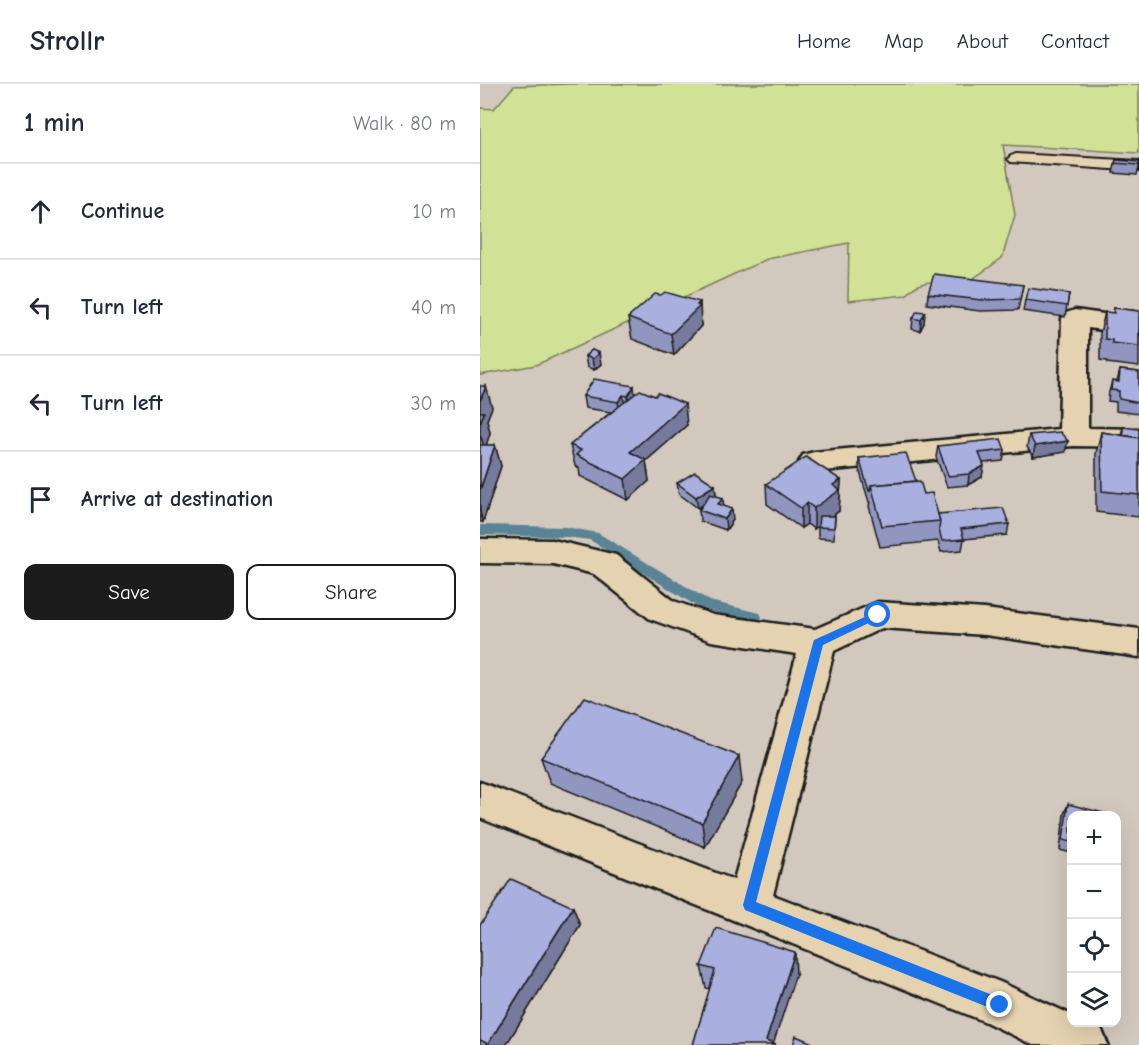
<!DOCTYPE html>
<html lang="en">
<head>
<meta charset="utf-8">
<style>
  body { margin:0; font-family:"Comic Neue",sans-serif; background:#f2f2f3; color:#1f2937 }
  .controls { position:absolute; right:18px; bottom:18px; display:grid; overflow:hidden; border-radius:12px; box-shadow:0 6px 24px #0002 }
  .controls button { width:54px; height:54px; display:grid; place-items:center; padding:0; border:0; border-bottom:2px solid #e0e1e3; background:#fff; color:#1f2937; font:30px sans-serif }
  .stop { position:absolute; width:18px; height:18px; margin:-14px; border:4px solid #1a73e8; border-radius:50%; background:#fff }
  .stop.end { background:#1a73e8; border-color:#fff; box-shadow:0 2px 6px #0008 }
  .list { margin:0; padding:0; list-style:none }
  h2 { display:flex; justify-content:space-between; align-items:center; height:78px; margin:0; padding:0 24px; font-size:26px }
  h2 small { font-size:20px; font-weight:400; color:#747a83 }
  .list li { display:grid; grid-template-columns:39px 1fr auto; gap:18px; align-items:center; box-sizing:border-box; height:96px; padding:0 24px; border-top:2px solid #e0e1e3 }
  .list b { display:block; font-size:22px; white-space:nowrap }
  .list em { font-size:20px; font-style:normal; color:#747a83 }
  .actions { display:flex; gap:12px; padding:18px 24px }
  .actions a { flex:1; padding:14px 0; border:2px solid #1c1c1c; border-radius:12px; text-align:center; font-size:21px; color:#1c1c1c }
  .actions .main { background:#1c1c1c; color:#fff }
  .icon { flex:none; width:33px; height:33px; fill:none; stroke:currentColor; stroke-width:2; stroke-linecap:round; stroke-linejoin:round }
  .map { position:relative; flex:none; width:659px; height:961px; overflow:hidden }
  header { display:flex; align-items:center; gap:36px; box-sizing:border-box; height:84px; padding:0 30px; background:#fff; border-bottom:2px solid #e0e1e3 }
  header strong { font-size:28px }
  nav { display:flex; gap:33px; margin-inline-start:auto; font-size:21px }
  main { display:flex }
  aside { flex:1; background:#fff }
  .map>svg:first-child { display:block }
  .green { fill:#d1e296; stroke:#767f59; stroke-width:1.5 }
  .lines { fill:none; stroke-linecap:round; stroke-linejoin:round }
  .stream { fill:#5a8495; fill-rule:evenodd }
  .lane-casing { stroke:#1c1c1c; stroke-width:4 }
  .street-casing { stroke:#1c1c1c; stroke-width:5 }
  .lane { fill:#e4d2b0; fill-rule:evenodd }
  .street { fill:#e4d2b0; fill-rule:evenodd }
  .wall { fill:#9196c0; stroke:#1c1c1c; stroke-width:1.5 }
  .shaded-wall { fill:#767a9c; stroke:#1c1c1c; stroke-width:1.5 }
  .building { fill:#a9afdf; stroke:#1c1c1c; stroke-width:1.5 }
  .route { fill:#1a73e8 }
</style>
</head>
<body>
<header>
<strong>Strollr</strong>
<nav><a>Home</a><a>Map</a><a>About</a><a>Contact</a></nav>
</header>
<main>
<aside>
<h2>1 min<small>Walk · 80 m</small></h2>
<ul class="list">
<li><svg class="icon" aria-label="ahead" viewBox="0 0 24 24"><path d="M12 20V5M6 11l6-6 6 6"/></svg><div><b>Continue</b></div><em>10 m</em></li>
<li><svg class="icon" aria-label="left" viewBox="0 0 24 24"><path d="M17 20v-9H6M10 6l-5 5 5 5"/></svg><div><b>Turn left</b></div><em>40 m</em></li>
<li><svg class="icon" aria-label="left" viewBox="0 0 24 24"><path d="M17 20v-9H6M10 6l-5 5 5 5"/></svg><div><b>Turn left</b></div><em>30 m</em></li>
<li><svg class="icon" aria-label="arrive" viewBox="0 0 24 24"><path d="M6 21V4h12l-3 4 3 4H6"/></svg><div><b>Arrive at destination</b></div></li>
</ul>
<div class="actions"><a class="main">Save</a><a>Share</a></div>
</aside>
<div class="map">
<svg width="659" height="961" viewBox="0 0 659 961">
  <rect width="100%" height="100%" fill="#d2c8be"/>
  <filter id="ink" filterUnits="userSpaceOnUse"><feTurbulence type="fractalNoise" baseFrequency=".0167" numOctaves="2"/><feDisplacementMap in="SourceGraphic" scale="12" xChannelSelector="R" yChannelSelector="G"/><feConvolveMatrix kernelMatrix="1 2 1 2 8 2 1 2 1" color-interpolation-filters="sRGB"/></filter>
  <g filter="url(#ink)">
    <!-- green -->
    <path class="green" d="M90,0h569v69l-136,-8 12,70 -13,43 -35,25c-20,-1 -47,-7 -61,12l-58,6 1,-58 -82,16 -231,106 -56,10v-267l14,1 20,-23z"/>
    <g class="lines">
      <!-- stream -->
      <polygon class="stream" points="0,441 86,443 118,449 230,517 275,528 280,529 282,533 280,537 275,538 221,525 110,456 86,453 0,451"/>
      <!-- lane casing -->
      <g class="lane-casing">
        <polygon id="lane" points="536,70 659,77 659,87 531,78 528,75 531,72"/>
      </g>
      <!-- street casing -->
      <g class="street-casing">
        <g id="street">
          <polygon points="595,226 659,235 659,251 608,244 608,344 659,345 659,363 593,362 334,388 323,385 319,378 323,371 334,368 579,345 582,234 586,229"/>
          <polygon points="0,455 73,456 136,471 194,517 233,531 335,545 398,518 505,525 659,545 659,573 505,551 402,544 354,567 293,811 520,898 592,931 592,938 608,938 621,944 628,961 553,961 506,938 0,734 0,698 254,796 317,570 231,557 170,535 114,490 73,480 0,479"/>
        </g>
      </g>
      <!-- lane -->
      <use href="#lane" class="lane"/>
      <!-- street -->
      <use href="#street" class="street"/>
    </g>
    <!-- wall -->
    <g class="wall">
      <polygon points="636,76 659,78 659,84 657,91 633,89"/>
      <polygon points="543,201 538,226 500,227 447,220 448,210"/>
      <polygon points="589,210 585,233 543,227 545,216"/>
      <polygon points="634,224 659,227 659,283 627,279 627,277 620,276 620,249 625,228 633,229"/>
      <polygon points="445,228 444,239 440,247 432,245 433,234"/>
      <polygon points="148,234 222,238 221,242 194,271 152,255"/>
      <polygon points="112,266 121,280 114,286 107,283 105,272"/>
      <polygon points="640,286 659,288 659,330 636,327 636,318 628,317 629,308 632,297 637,298"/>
      <polygon points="0,302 12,323 7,336 10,349 6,361 15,361 21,382 3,438 0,438"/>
      <polygon points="155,310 207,341 166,377 169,397 148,416 100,392 99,384 95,382 90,361 131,328 105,324 103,312"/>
      <polygon points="643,343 659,345 659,433 616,428 616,369 621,348 641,351"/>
      <polygon points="549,351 585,368 553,373 547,363"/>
      <polygon points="458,362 525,366 523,377 503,379 502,393 488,401 467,403 456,373"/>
      <polygon points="379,374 436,397 444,410 458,430 529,440 527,451 484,455 482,466 461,468 458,457 400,463 389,422 390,418 389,418 379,385"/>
      <polygon points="361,396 359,427 352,432 355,432 354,455 338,454 338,442 334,445 327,440 321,444 287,420 286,400"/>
      <polygon points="197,399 235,401 236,411 253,436 246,446 220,437 219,426 222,422 218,424 199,410"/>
      <polygon points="61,674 262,698 225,763 70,699"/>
      <polygon points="588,720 591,732 591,769 580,766 584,730"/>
      <polygon points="93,823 100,841 26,961 0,961 0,841"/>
      <polygon points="221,882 316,890 213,961 230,905 226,904"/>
    </g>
    <!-- shaded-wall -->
    <g class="shaded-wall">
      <polygon points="220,218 221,242 194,271 191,250"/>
      <polygon points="445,228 444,239 440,247 441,236"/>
      <polygon points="119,269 121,280 114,286 112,275"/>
      <polygon points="6,302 12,323 7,336 10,349 5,365 0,350 0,317"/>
      <polygon points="154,302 155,313 149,323 148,312"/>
      <polygon points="143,311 145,322 140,330 138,318"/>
      <polygon points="205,320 207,341 166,377 169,397 148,416 145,395 150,368"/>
      <polygon points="588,357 585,368 553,373 555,362"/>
      <polygon points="15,361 21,382 3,438 0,428 0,406"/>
      <polygon points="504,382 502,393 488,401 489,390"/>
      <polygon points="361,396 359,427 334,445 334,424 353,401"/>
      <polygon points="235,401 236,412 218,424 216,413"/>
      <polygon points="243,414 244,425 238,420"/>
      <polygon points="327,419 327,440 321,444 321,424"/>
      <polygon points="252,425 253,436 246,446 245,435"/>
      <polygon points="259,672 262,698 225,763 222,739"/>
      <polygon points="93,823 100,841 26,961 8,961 8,960"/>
      <polygon points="315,868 316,890 293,961 286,957"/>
    </g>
    <!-- building -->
    <g class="building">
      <polygon points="636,76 659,78 659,81 635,79"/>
      <polygon points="454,190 543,201 540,215 502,216 448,210"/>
      <polygon points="548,204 589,210 587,222 545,216"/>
      <polygon points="185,208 220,218 217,221 220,222 191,250 148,234 175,210 181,211"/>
      <polygon points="634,224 659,227 659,262 632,259 632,256 625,255 625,228 634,229"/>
      <polygon points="437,227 445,228 441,236 433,234"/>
      <polygon points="112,266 119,269 112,275 105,272"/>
      <polygon points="640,286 659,288 659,319 639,315 639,307 631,306 632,297 639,298"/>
      <polygon points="114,295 154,302 148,312 143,311 138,318 103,312"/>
      <polygon points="0,302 6,302 0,317"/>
      <polygon points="160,306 175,312 178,309 205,320 150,368 166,376 145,395 96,371 101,366 90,361"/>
      <polygon points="0,328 4,328 0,340"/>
      <polygon points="643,343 659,345 659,354 643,351"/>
      <polygon points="580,348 588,357 555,362 549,351"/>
      <polygon points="621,348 659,354 659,411 622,407"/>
      <polygon points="521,355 525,366 499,369 504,382 489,390 468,392 458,362"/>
      <polygon points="0,361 15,361 0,406"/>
      <polygon points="426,369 436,397 391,401 390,407 389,407 379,374"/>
      <polygon points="326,373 361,396 353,401 360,406 334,424 327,419 321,424 286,400"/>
      <polygon points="215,388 235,401 216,413 197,399"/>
      <polygon points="440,397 444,410 452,409 460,437 402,442 391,401"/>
      <polygon points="230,410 243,414 238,420 252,425 245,435 219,426"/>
      <polygon points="523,424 529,440 481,445 484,455 462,457 459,446 460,437 458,430"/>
      <polygon points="339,432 355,432 354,444 338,443"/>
      <polygon points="105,613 259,672 222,739 61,674"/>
      <polygon points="588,720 628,730 628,732 591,732 591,758 583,756"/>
      <polygon points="31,795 93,823 8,960 0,956 0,841"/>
      <polygon points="236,844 315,868 286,957 296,961 213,961 235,886 221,882"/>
      <polygon points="316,952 337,961 313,961"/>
    </g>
  </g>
  <!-- route -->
  <polygon class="route" points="398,527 401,528 401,533 343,561 276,818 525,916 527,921 525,926 520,928 265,826 263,821 333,559 334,556"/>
</svg>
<div class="controls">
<button>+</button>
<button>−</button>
<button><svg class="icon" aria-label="locate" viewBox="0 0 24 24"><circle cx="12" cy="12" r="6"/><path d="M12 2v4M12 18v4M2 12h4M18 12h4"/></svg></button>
<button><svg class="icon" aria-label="layers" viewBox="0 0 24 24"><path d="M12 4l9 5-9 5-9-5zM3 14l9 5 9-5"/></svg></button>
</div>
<div class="stop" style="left:398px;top:531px"></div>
<div class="stop end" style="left:520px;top:921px"></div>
</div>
</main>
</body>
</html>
